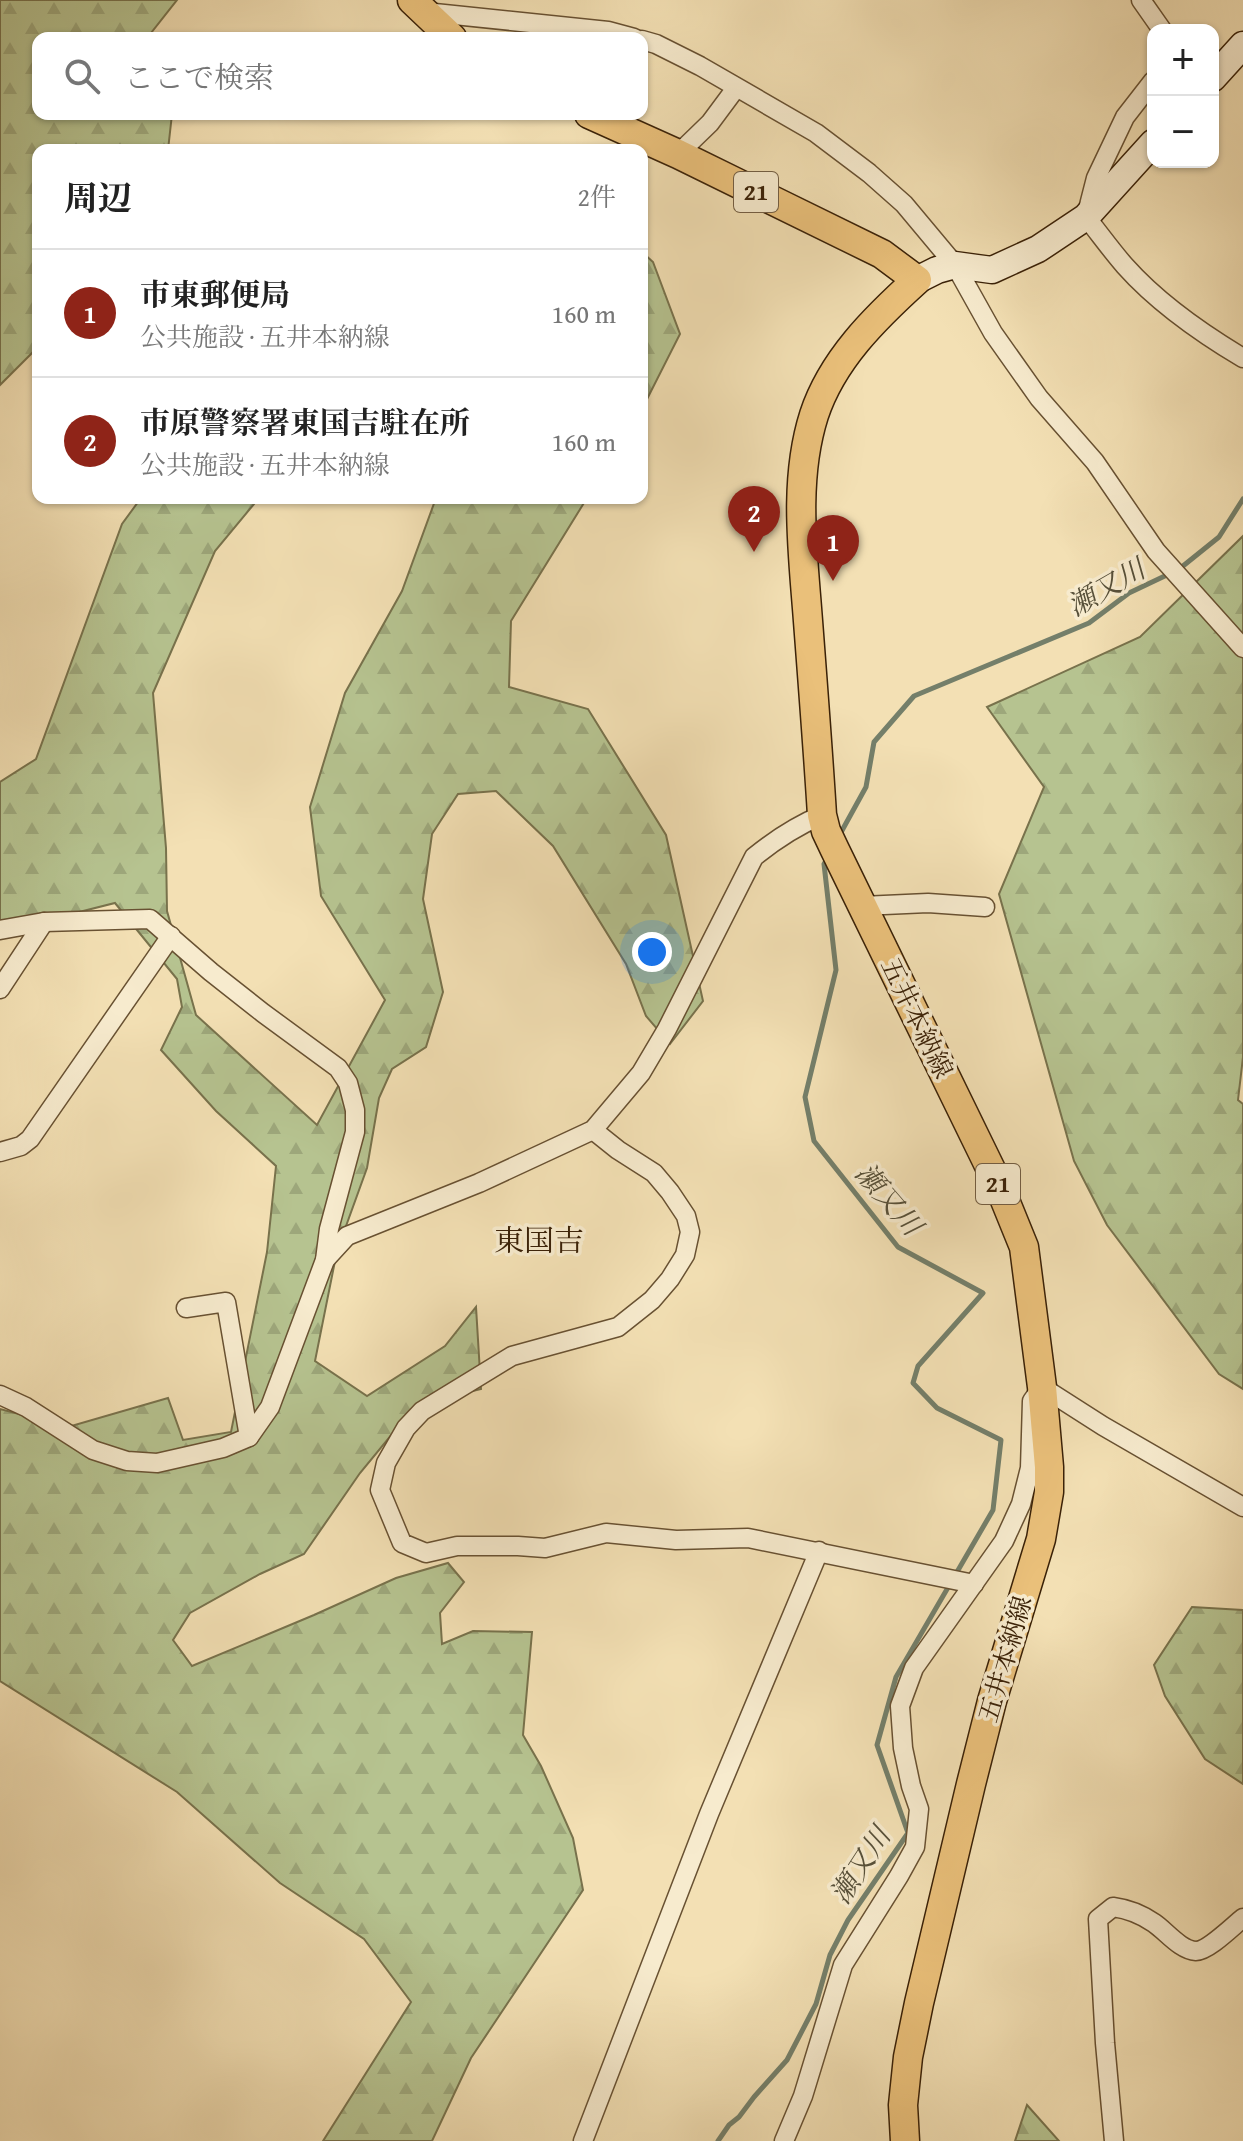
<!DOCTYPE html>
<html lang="ja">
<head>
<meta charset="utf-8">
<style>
  body { margin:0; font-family:"Gentium Book Plus","Noto Serif JP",serif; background:#f6f6f6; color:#222 }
  .controls { position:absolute; right:24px; top:24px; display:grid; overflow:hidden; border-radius:16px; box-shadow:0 2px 6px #0004 }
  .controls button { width:72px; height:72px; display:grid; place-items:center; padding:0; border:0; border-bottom:2px solid #e0e0e0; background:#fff; color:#222; font:40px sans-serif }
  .you { position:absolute; left:652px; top:952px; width:28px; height:28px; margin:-20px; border:6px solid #fff; border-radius:50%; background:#1a73e8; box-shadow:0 0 0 12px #1a73e833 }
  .badge { display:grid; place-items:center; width:52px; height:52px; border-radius:50%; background:#8f2418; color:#fff; font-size:26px; font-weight:700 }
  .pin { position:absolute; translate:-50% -66px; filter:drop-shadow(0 2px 4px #0008) }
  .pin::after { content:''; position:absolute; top:42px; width:28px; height:24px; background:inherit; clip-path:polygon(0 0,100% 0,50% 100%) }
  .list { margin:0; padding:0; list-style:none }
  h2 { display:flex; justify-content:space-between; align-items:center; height:104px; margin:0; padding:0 32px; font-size:34px }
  h2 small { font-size:26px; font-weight:400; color:#767676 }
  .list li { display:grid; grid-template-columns:52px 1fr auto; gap:24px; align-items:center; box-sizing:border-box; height:128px; padding:0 32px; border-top:2px solid #e0e0e0 }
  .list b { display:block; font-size:30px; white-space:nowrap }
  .list p { margin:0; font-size:26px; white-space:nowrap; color:#767676 }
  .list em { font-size:26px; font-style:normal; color:#767676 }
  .icon { flex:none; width:44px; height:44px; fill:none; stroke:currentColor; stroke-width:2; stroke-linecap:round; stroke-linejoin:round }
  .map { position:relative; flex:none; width:1243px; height:2141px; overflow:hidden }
  .search { position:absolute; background:#fff; box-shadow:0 2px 6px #0004; left:32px; top:32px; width:616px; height:88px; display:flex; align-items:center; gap:20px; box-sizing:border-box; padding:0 28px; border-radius:16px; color:#767676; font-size:30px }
  .panel { position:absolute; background:#fff; box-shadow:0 2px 6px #0004; left:32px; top:144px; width:616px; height:360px; border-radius:16px }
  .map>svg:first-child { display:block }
  .forest { fill:url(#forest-firs); stroke:#78724c; stroke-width:2 }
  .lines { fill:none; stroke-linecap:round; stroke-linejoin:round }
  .stream { stroke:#747f6a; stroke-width:5 }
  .minor-casing { stroke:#685132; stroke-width:21 }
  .secondary-casing { stroke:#3a2107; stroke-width:29 }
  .primary-casing { stroke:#3a2107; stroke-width:31 }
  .minor { stroke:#f7ebce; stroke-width:18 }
  .secondary { stroke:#f7ebce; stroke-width:26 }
  .primary { stroke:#eac07a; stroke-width:28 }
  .labels { text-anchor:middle; stroke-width:7; stroke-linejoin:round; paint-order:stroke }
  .shield { fill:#f7ebce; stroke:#735e43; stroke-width:2 }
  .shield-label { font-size:24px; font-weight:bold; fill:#3a2107 }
  .street-label { font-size:26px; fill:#3a2107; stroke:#f7ebce }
  .water-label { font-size:28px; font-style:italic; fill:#575039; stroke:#f7ebce }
  .quarter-label { font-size:30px; fill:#3a2107; stroke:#f7ebce }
</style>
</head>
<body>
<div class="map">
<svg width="1243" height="2141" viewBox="0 0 1243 2141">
  <defs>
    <pattern id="forest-firs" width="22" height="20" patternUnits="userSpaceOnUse" patternTransform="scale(2)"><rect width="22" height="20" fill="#b6c390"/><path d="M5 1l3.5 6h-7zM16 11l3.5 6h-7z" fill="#9da77b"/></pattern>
  </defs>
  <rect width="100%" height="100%" fill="#f3e0b4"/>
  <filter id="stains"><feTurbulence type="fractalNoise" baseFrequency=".0025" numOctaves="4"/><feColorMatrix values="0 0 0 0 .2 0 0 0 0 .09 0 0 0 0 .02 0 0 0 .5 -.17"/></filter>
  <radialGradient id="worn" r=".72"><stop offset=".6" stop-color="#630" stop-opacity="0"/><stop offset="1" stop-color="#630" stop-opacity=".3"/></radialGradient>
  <!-- forest -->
  <g class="forest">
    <polygon points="0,0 177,0 147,38 38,38 38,114 172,114 168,150 38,150 38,347 0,385"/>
    <polygon points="642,252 653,262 680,334 642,409"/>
    <polygon points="141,498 259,498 215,551 153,693 166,848 167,911 196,1015 317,1125 385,1000 321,896 310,807 345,693 402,591 436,498 587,498 511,621 509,687 588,709 666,835 703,1001 670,1044 646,1016 626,964 553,846 496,791 458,794 432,834 423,899 443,992 426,1047 392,1069 379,1098 367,1168 337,1251 315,1361 367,1396 445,1346 476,1307 481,1389 416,1405 360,1473 304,1554 260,1574 190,1613 173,1640 192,1666 314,1615 396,1578 448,1563 464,1582 440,1613 442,1644 473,1631 532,1632 523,1735 541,1766 573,1838 583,1890 471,2058 432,2141 323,2141 411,2002 364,1939 280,1883 177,1792 0,1681 0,1409 68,1427 168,1398 183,1440 231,1432 267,1252 276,1166 216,1111 161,1050 182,1007 177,979 115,903 0,932 0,782 36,759 122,524"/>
    <polygon points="1243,536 1243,1057 1238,1100 1243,1104 1243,1389 1219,1374 1107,1225 1074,1161 999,894 1044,787 987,707 1140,637"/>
    <polygon points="1192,1607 1243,1610 1243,1784 1205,1759 1165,1696 1154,1665"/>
    <polygon points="1027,2105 1059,2141 1015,2141"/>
  </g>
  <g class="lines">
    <!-- stream -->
    <g class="stream">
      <polyline points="1178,570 1219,537 1243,499"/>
      <polyline points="839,836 866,787 874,742 914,696 1089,623 1129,593 1169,574"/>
      <polyline points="718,2141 729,2125 739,2117 754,2097 787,2060 816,2004 830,1955 848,1920 908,1833 877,1745 896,1677 993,1510 1001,1440 937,1408 913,1383 918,1366 983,1293 898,1247 814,1141 805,1097 836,970 824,864 827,859"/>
    </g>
    <!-- minor casing -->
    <g class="minor-casing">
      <g id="minor">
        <polyline points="1141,0 1162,30"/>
        <polyline points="425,12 608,31 634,38"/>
        <polyline points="642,40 656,44 700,66 816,133 869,173 904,204 955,265 993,333 1039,398 1095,462 1156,551 1243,648"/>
        <path d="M1153,81l-28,36 -29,61 -10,39c13,16 25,33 39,49 33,37 76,67 118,92"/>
        <polyline points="678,154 710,123 736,88"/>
        <polyline points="862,906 928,903 985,907"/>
        <polyline points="0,930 44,922 150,919 211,972 263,1013 338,1068 348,1083 355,1110 355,1132 329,1229 325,1260 270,1407 249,1437 223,1448 157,1463 127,1461 93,1450 26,1407 0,1395"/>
        <polyline points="0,989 44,922"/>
        <polyline points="593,1130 618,1150 654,1173 670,1192 686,1216 690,1232 685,1255 670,1279 652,1300 618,1327 512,1356 422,1411 406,1428 386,1463 380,1490 402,1543 426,1553 457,1546 518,1546 545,1548 606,1533 676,1540 748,1538 974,1584"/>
        <polyline points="0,1152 21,1146 30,1139 171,936"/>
        <path d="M325,1260l22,-24 132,-53 114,-53 48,-57 26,-44 87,-172c22,-18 42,-31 68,-42"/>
        <polyline points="186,1308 226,1302 249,1437"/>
        <polyline points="583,2141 709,1814 819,1551"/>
        <polyline points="784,2141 803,2096 843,1965 899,1876 915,1847 919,1809 911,1786 903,1748 900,1706 914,1668 1004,1541 1021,1504 1030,1468 1032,1401 1042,1387 1103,1426 1243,1507"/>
        <path d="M1114,2141l-9,-98 -7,-124 15,-12c15,2 28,7 41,16 12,8 26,27 42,28 12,0 37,-25 47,-33"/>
      </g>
    </g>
    <!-- secondary casing -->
    <g class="secondary-casing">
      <g id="secondary">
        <polyline points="1213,78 1243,45"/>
        <polyline points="917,280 937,270 955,265 992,270 1038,249 1086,217 1153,143"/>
      </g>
    </g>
    <!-- primary casing -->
    <g class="primary-casing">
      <g id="primary">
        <polyline points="412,0 452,38"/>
        <path d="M589,114l89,40 204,100 35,26c-42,38 -85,80 -103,135 -21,66 -11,138 -6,206 5,65 10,130 14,194l4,16 9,19 165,338 24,59 18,140 7,80v25l-8,47 -49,162 -21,83 -52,219 -11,54 -5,48 2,36"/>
      </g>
    </g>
    <!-- minor -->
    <use href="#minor" class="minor"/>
    <!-- secondary -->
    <use href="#secondary" class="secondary"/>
    <!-- primary -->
    <use href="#primary" class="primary"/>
  </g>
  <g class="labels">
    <!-- shield labels -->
    <g class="shield">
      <rect x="734" y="172" width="44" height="40" rx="6"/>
      <rect x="976" y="1164" width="44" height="40" rx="6"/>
    </g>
    <g class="shield-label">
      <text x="756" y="200">21</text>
      <text x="998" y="1192">21</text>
    </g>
    <!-- street labels -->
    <g class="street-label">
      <text transform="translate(917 1018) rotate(64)" y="9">五井本納線</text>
      <text transform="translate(1005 1659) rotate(-74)" y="9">五井本納線</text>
    </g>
    <!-- water labels -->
    <g class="water-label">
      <text transform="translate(1106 587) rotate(-30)" y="10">瀬又川</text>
      <text transform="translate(889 1199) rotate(49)" y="10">瀬又川</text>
      <text transform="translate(860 1865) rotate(-57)" y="10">瀬又川</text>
    </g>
    <!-- quarter labels -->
    <g class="quarter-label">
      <text x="539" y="1251">東国吉</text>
    </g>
  </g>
  <rect width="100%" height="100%" filter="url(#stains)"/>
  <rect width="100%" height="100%" fill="url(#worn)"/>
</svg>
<div class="controls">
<button>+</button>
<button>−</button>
</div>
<div class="you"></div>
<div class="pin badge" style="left:833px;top:581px">1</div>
<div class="pin badge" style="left:754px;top:552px">2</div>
<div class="search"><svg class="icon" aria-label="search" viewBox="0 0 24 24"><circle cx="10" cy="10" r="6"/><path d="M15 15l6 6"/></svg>ここで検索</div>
<section class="panel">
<h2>周辺<small>2件</small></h2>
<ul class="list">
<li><span class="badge">1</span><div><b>市東郵便局</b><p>公共施設 · 五井本納線</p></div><em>160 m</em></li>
<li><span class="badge">2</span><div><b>市原警察署東国吉駐在所</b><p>公共施設 · 五井本納線</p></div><em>160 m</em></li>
</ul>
</section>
</div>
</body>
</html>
